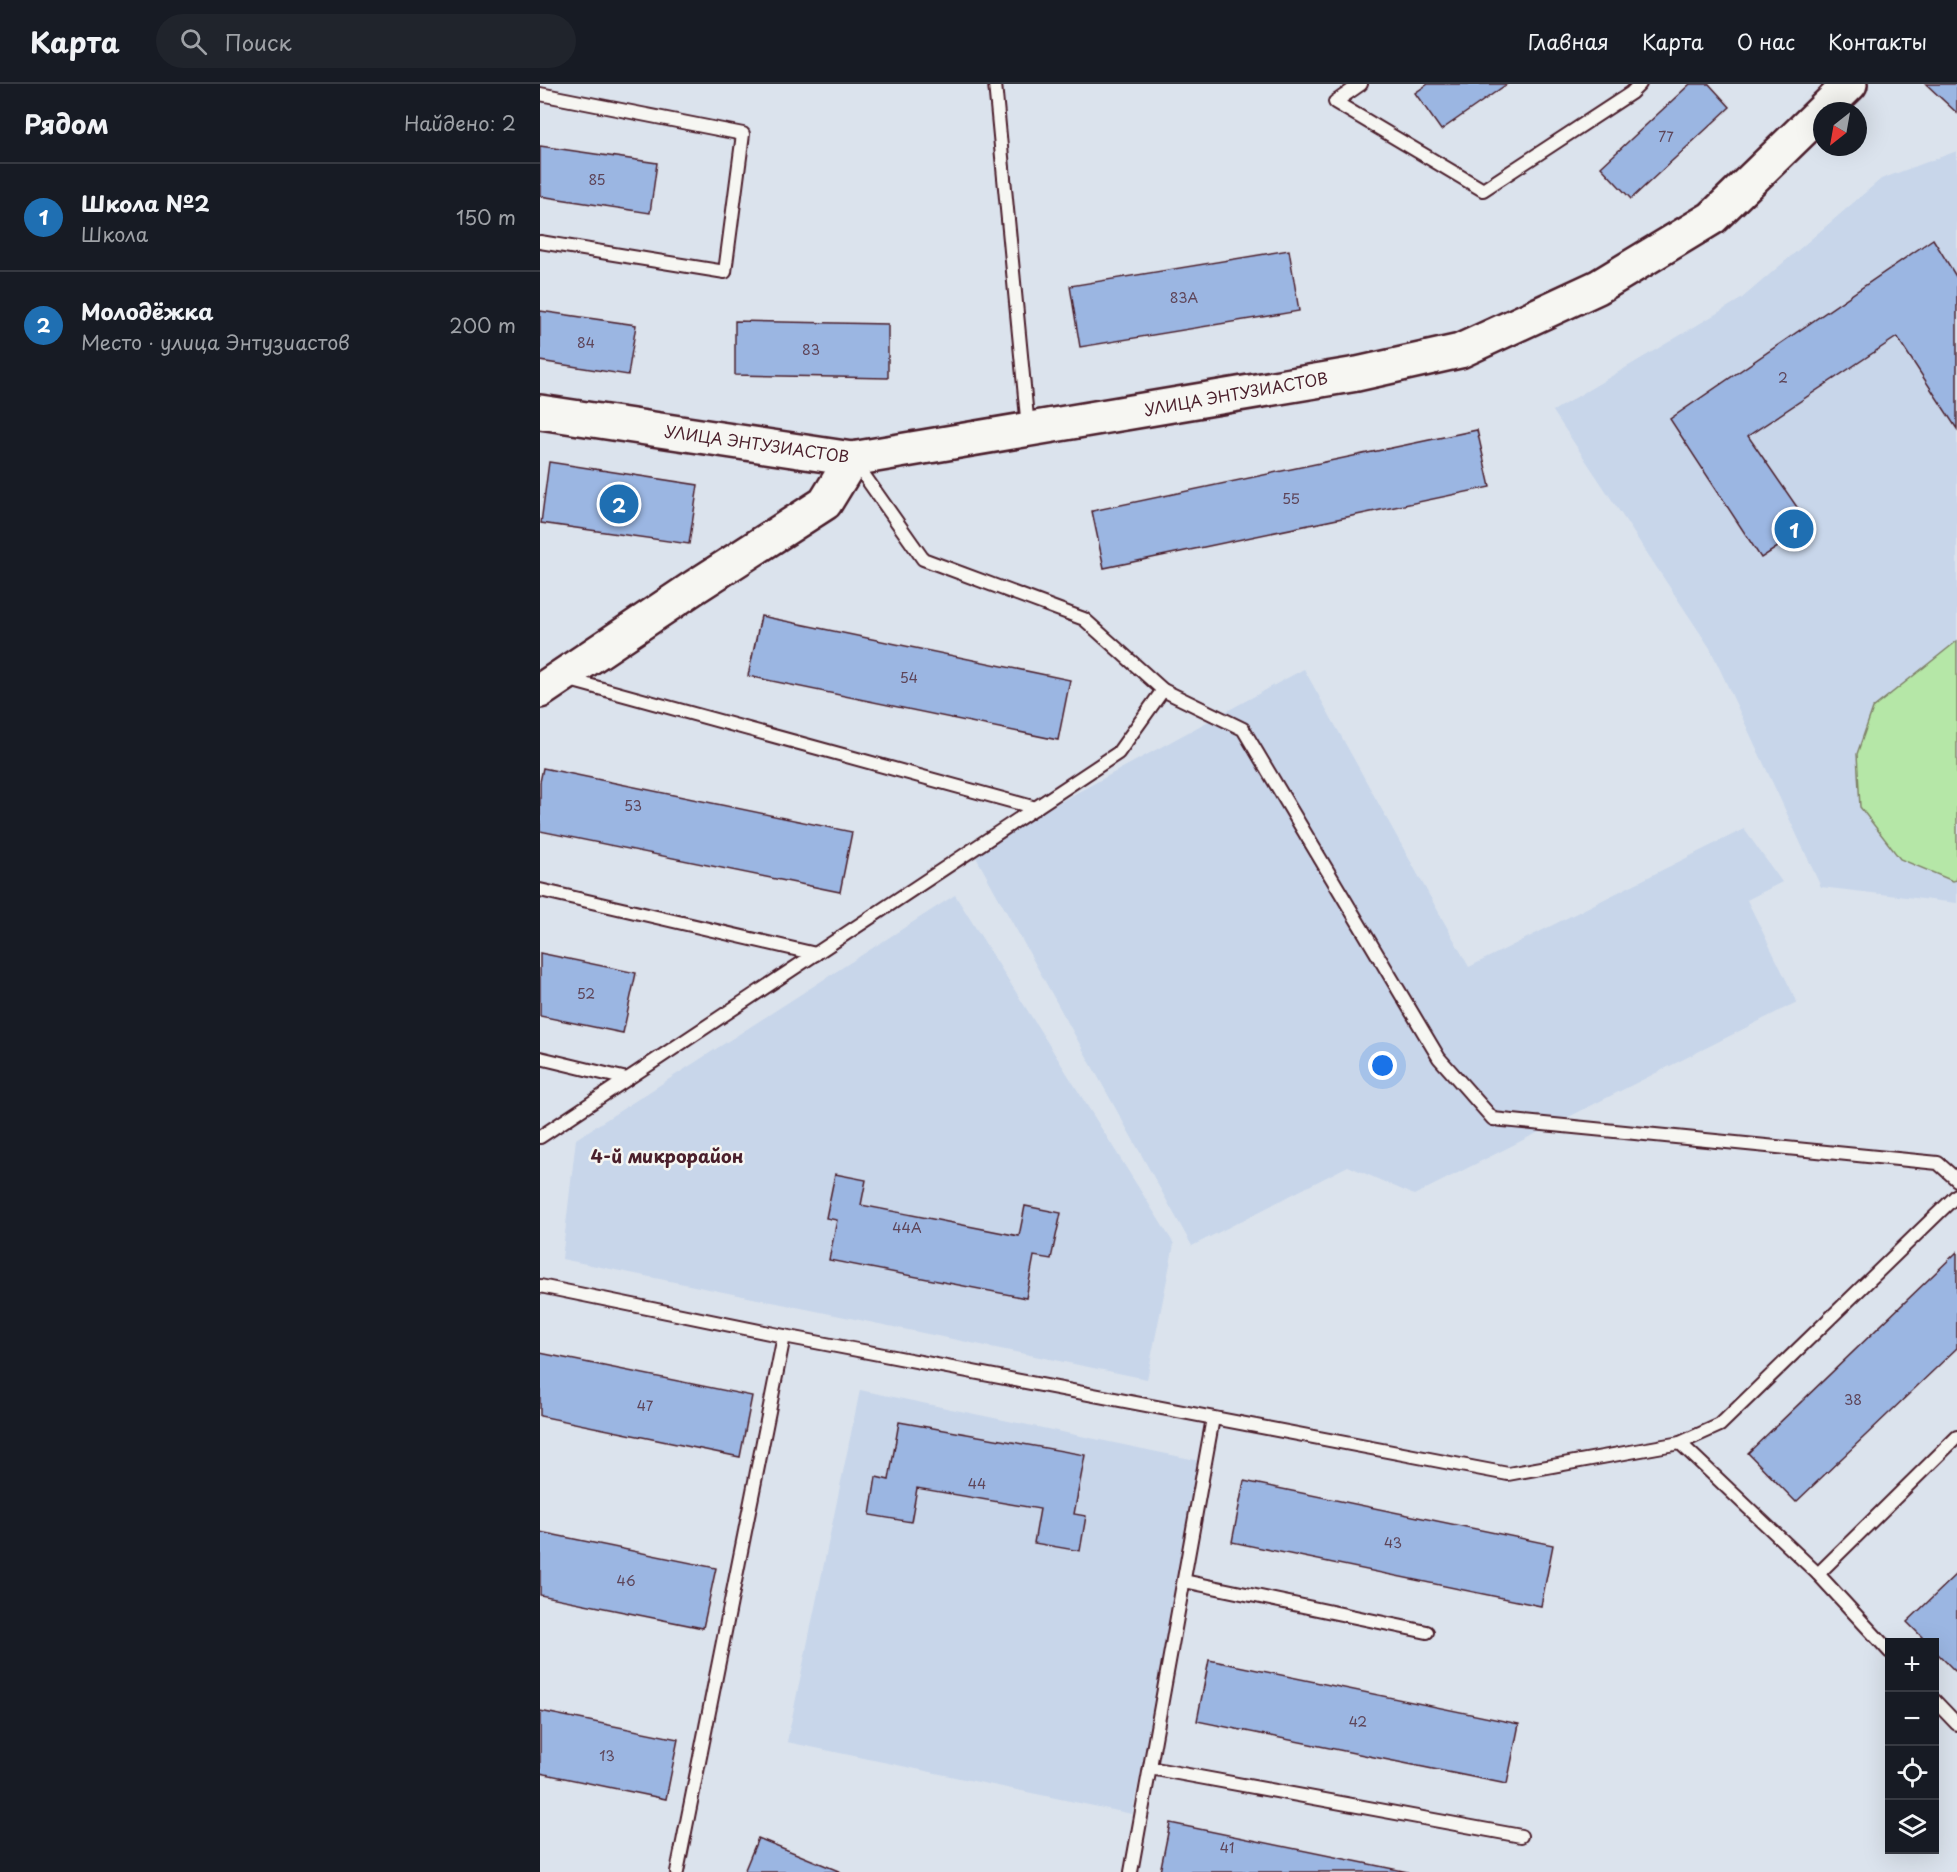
<!DOCTYPE html>
<html lang="ru">
<head>
<meta charset="utf-8">
<style>
  body { margin:0; font-family:"Playpen Sans",sans-serif; background:#20242c; color:#f1f3f6 }
  .controls { position:absolute; right:18px; bottom:18px; display:grid; overflow:hidden; border-radius:0px; box-shadow:0 6px 24px #0002 }
  .controls button { width:54px; height:54px; display:grid; place-items:center; padding:0; border:0; border-bottom:2px solid #363941; background:#171b24; color:#f1f3f6; font:30px sans-serif }
  .compass { position:absolute; left:1273px; top:18px; width:54px; height:54px; border-radius:50%; background:#171b24; box-shadow:0 6px 24px #0002; rotate:211deg }
  .you { position:absolute; left:843px; top:982px; width:21px; height:21px; margin:-15px; border:4px solid #fff; border-radius:50%; background:#1a73e8; box-shadow:0 0 0 9px #1a73e833 }
  .badge { display:grid; place-items:center; width:39px; height:39px; border-radius:50%; background:#1f6fb2; color:#fff; font-size:20px; font-weight:700 }
  .pin { position:absolute; translate:-50% -50%; border:3px solid #fff; box-shadow:0 2px 6px #0006 }
  .list { margin:0; padding:0; list-style:none }
  h2 { display:flex; justify-content:space-between; align-items:center; height:78px; margin:0; padding:0 24px; font-size:26px }
  h2 small { font-size:20px; font-weight:400; color:#9ea1a6 }
  .list li { display:grid; grid-template-columns:39px 1fr auto; gap:18px; align-items:center; box-sizing:border-box; height:108px; padding:0 24px; border-top:2px solid #363941 }
  .list b { display:block; font-size:22px; white-space:nowrap }
  .list p { margin:0; font-size:20px; white-space:nowrap; color:#9ea1a6 }
  .list em { font-size:20px; font-style:normal; color:#9ea1a6 }
  .icon { flex:none; width:33px; height:33px; fill:none; stroke:currentColor; stroke-width:2; stroke-linecap:round; stroke-linejoin:round }
  .map { position:relative; flex:none; width:1417px; height:1788px; overflow:hidden }
  header { display:flex; align-items:center; gap:36px; box-sizing:border-box; height:84px; padding:0 30px; background:#171b24; border-bottom:2px solid #363941 }
  header strong { font-size:28px }
  nav { display:flex; gap:33px; margin-inline-start:auto; font-size:21px }
  .search { width:420px; height:54px; background:#20242c; display:flex; align-items:center; gap:15px; box-sizing:border-box; padding:0 21px; border-radius:33px; color:#9ea1a6; font-size:22px }
  main { display:flex }
  aside { flex:1; background:#171b24 }
  .map>svg:first-child { display:block }
  .built { fill:#c8d6ea }
  .green { fill:#b5e7a7; stroke:#808369; stroke-width:1.5 }
  .building { fill:#9bb6e2; stroke:#4a1f2b; stroke-width:1.5 }
  .lines { fill:none; stroke-linecap:round; stroke-linejoin:round }
  .lane-casing { stroke:#4a1f2b; stroke-width:16 }
  .secondary-casing { stroke:#4a1f2b; stroke-width:38 }
  .lane { stroke:#f6f6f2; stroke-width:12 }
  .secondary { stroke:#f6f6f2; stroke-width:33 }
  .labels { text-anchor:middle; stroke-width:5; stroke-linejoin:round; paint-order:stroke }
  .number-label { font-size:14px; fill:#5e4559 }
  .street-label { font-size:16px; fill:#4a1f2b; stroke:#f6f6f2 }
  .neighbourhood-label { font-size:18px; font-weight:bold; fill:#4a1f2b; stroke:#f6f6f2 }
</style>
</head>
<body>
<header>
<strong>Карта</strong>
<div class="search"><svg class="icon" aria-label="search" viewBox="0 0 24 24"><circle cx="10" cy="10" r="6"/><path d="M15 15l6 6"/></svg>Поиск</div>
<nav><a>Главная</a><a>Карта</a><a>О нас</a><a>Контакты</a></nav>
</header>
<main>
<aside>
<h2>Рядом<small>Найдено: 2</small></h2>
<ul class="list">
<li><span class="badge">1</span><div><b>Школа №2</b><p>Школа</p></div><em>150 m</em></li>
<li><span class="badge">2</span><div><b>Молодёжка</b><p>Место · улица Энтузиастов</p></div><em>200 m</em></li>
</ul>
</aside>
<div class="map">
<svg width="1417" height="1788" viewBox="0 0 1417 1788">
  <rect width="100%" height="100%" fill="#dbe3ed"/>
  <filter id="ink" filterUnits="userSpaceOnUse"><feTurbulence type="fractalNoise" baseFrequency=".0167" numOctaves="2"/><feDisplacementMap in="SourceGraphic" scale="12" xChannelSelector="R" yChannelSelector="G"/><feConvolveMatrix kernelMatrix="1 2 1 2 8 2 1 2 1" color-interpolation-filters="sRGB"/></filter>
  <g filter="url(#ink)">
    <!-- built -->
    <g class="built">
      <polygon points="1417,67 1417,819 1281,803 1170,564 1013,327 1201,215 1341,95"/>
      <polygon points="764,585 929,883 1204,745 1242,798 1207,816 1257,918 874,1111 808,1082 652,1162 432,766"/>
      <polygon points="415,811 634,1160 607,1295 22,1175 36,1055"/>
      <polygon points="320,1306 665,1378 592,1730 247,1658"/>
    </g>
    <!-- green -->
    <polygon class="green" points="1417,557 1417,796 1413,797 1360,775 1320,723 1317,670 1333,624"/>
    <!-- building -->
    <g class="building">
      <polygon points="888,0 967,0 901,46 875,9"/>
      <polygon points="1150,0 1169,0 1190,23 1091,115 1061,83"/>
      <polygon points="1386,0 1417,0 1417,29"/>
      <polygon points="0,62 117,79 110,129 0,112"/>
      <polygon points="1393,155 1417,194 1417,345 1357,253 1208,352 1270,442 1221,474 1130,335"/>
      <polygon points="749,166 759,227 540,263 530,202"/>
      <polygon points="0,227 96,241 88,291 0,277"/>
      <polygon points="195,237 348,240 348,294 195,291"/>
      <polygon points="937,346 950,403 564,484 552,427"/>
      <polygon points="9,378 158,401 149,460 1,439"/>
      <polygon points="221,532 530,596 518,656 208,592"/>
      <polygon points="3,684 312,748 300,808 0,747 0,698"/>
      <polygon points="0,869 96,889 83,949 0,932"/>
      <polygon points="295,1090 326,1096 321,1121 479,1152 485,1122 521,1129 511,1175 494,1172 486,1214 289,1176 297,1136 286,1134"/>
      <polygon points="1417,1168 1417,1264 1256,1418 1208,1369"/>
      <polygon points="0,1269 212,1312 200,1373 0,1332"/>
      <polygon points="359,1338 545,1371 534,1430 546,1432 540,1467 494,1459 500,1425 377,1404 371,1438 330,1431 336,1393 349,1396"/>
      <polygon points="704,1397 1013,1461 1001,1522 692,1458"/>
      <polygon points="0,1448 176,1484 163,1544 0,1511"/>
      <polygon points="1417,1490 1417,1585 1415,1587 1394,1566 1394,1558 1387,1558 1367,1538"/>
      <polygon points="669,1576 979,1640 967,1700 657,1637"/>
      <polygon points="0,1627 138,1655 126,1715 0,1689"/>
      <polygon points="630,1739 868,1788 620,1788"/>
      <polygon points="218,1754 301,1788 204,1788"/>
    </g>
    <g class="lines">
      <!-- lane casing -->
      <g class="lane-casing">
        <g id="lane">
          <polyline points="455,0 488,344"/>
          <polyline points="821,0 795,18 943,106 1091,9 1100,0"/>
          <polyline points="0,10 203,50 185,188 0,158"/>
          <polyline points="314,377 383,475 544,535 623,606 703,645 899,974 953,1035 1398,1079 1417,1096"/>
          <polyline points="26,595 496,724"/>
          <polyline points="0,806 276,870"/>
          <polyline points="0,974 87,995"/>
          <polyline points="0,1053 578,669 623,606"/>
          <polyline points="0,1202 244,1252 968,1390 1140,1359 1180,1341 1417,1111"/>
          <polyline points="1140,1359 1278,1490 1350,1568"/>
          <polyline points="1278,1490 1417,1353"/>
          <polyline points="644,1497 887,1548"/>
          <polyline points="1394,1616 1417,1640"/>
          <polyline points="610,1684 981,1752"/>
          <polyline points="137,1788 244,1252"/>
          <polyline points="591,1788 673,1334"/>
        </g>
      </g>
      <!-- secondary casing -->
      <g class="secondary-casing">
        <g id="secondary">
          <polyline points="0,328 312,375 817,290 920,267 1058,203 1172,134 1310,0"/>
          <polyline points="0,607 153,504 285,419 312,375"/>
        </g>
      </g>
      <!-- lane -->
      <use href="#lane" class="lane"/>
      <!-- secondary -->
      <use href="#secondary" class="secondary"/>
    </g>
  </g>
  <g class="labels">
    <!-- number labels -->
    <g class="number-label">
      <text x="1126" y="58">77</text>
      <text x="57" y="101">85</text>
      <text x="644" y="219">83А</text>
      <text x="46" y="264">84</text>
      <text x="271" y="271">83</text>
      <text x="1243" y="299">2</text>
      <text x="751" y="420">55</text>
      <text x="369" y="599">54</text>
      <text x="93" y="727">53</text>
      <text x="46" y="915">52</text>
      <text x="367" y="1149">44А</text>
      <text x="1313" y="1321">38</text>
      <text x="105" y="1327">47</text>
      <text x="437" y="1405">44</text>
      <text x="853" y="1464">43</text>
      <text x="86" y="1502">46</text>
      <text x="818" y="1643">42</text>
      <text x="67" y="1677">13</text>
      <text x="687" y="1769">41</text>
    </g>
    <!-- street labels -->
    <g class="street-label">
      <text transform="translate(696 310) rotate(-10)" y="6">УЛИЦА ЭНТУЗИАСТОВ</text>
      <text transform="translate(217 360) rotate(8)" y="6">УЛИЦА ЭНТУЗИАСТОВ</text>
    </g>
    <!-- neighbourhood labels -->
    <g class="neighbourhood-label">
      <text x="127" y="1079">4-й микрорайон</text>
    </g>
  </g>
</svg>
<div class="controls">
<button>+</button>
<button>−</button>
<button><svg class="icon" aria-label="locate" viewBox="0 0 24 24"><circle cx="12" cy="12" r="6"/><path d="M12 2v4M12 18v4M2 12h4M18 12h4"/></svg></button>
<button><svg class="icon" aria-label="layers" viewBox="0 0 24 24"><path d="M12 4l9 5-9 5-9-5zM3 14l9 5 9-5"/></svg></button>
</div>
<svg class="compass" viewBox="-18 -18 36 36"><path d="M0-13l5 13h-10z" fill="#e53935"/><path d="M0 13l5-13h-10z" fill="#9ea1a6"/></svg>
<div class="you"></div>
<div class="pin badge" style="left:1254px;top:445px">1</div>
<div class="pin badge" style="left:79px;top:420px">2</div>
</div>
</main>
</body>
</html>
